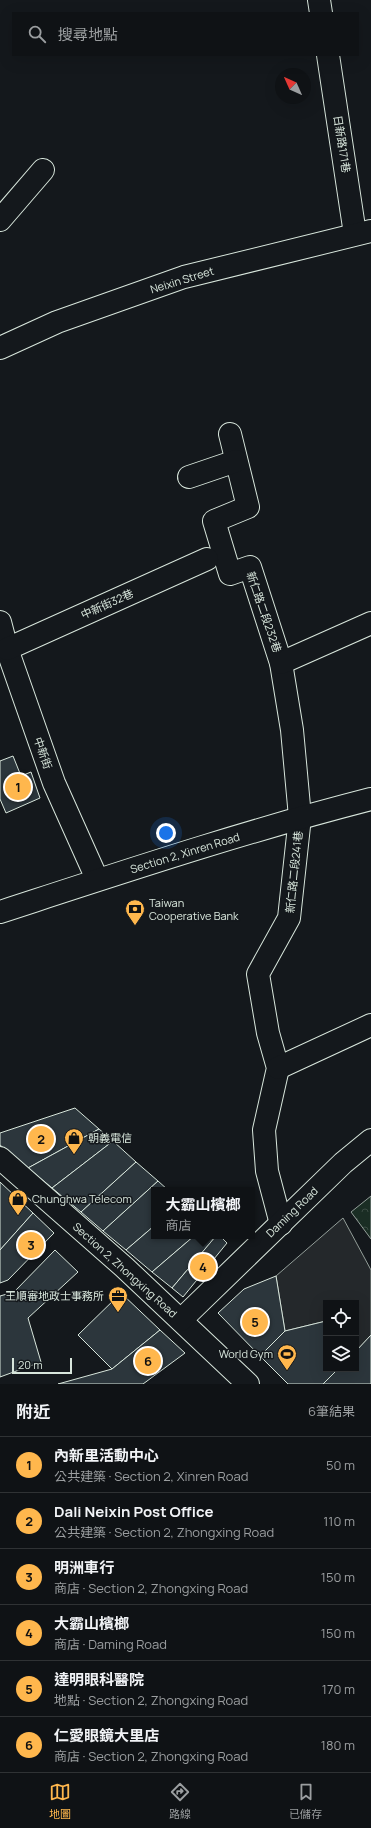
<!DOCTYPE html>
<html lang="zh-TW">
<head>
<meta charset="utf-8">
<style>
  body { margin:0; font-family:Manrope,"Noto Sans TC",sans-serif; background:#181b1e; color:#f1f3f6 }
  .controls { position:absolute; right:12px; bottom:12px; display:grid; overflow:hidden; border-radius:0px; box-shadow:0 4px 16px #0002 }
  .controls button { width:36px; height:36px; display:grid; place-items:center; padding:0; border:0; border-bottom:1px solid #2f3234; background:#0f1215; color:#f1f3f6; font:20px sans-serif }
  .compass { position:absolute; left:275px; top:68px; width:36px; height:36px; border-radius:50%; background:#0f1215; box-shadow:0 4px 16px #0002; rotate:315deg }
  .scale { position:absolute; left:12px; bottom:10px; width:60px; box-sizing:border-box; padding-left:4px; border:2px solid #d8e6dc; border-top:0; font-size:11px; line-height:14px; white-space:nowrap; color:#d8e6dc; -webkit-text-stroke:3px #14181c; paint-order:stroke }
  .you { position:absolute; left:166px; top:833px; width:14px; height:14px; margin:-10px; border:3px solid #fff; border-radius:50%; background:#1a73e8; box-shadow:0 0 0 6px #1a73e833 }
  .badge { display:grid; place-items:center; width:26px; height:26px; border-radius:50%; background:#ffb74d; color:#111; font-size:13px; font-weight:700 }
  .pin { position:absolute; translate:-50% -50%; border:2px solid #fff; box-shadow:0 1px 4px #0006 }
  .popup { position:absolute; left:151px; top:1187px; width:104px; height:52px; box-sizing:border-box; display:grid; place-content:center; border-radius:0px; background:#0f1215; filter:drop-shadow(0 1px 3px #0005); font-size:13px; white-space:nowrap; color:#9b9ea0 }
  .popup b { font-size:15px; color:#f1f3f6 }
  .popup::after { content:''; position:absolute; left:50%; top:100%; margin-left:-8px; border:8px solid transparent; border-top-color:#0f1215 }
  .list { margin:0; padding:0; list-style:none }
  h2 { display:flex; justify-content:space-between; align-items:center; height:52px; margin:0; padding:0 16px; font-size:17px }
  h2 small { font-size:13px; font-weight:400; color:#9b9ea0 }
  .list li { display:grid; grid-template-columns:26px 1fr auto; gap:12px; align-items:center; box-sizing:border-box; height:56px; padding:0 16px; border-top:1px solid #2f3234 }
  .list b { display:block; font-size:15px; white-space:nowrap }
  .list p { margin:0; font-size:13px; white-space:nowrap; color:#9b9ea0 }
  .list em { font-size:13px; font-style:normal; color:#9b9ea0 }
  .icon { flex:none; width:22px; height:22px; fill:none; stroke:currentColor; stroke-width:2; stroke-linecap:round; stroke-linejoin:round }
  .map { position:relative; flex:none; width:371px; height:1384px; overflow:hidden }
  .search { position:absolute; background:#0f1215; box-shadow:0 4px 16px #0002; left:12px; right:12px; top:12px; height:44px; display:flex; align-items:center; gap:10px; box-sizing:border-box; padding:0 14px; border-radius:0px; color:#9b9ea0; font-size:15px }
  .sheet { height:388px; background:#0f1215 }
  nav { display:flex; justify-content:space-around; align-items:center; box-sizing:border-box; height:56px; border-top:1px solid #2f3234; background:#0f1215; font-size:11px; color:#9b9ea0 }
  nav a { display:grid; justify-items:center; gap:2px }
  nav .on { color:#ffb74d }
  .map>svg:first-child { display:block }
  .forest { fill:url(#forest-crowns); stroke:#939e99 }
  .parking { fill:#24282b; stroke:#939e99 }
  .building { fill:#2c363c; stroke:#d8e6dc }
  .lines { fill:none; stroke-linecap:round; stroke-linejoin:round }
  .minor-casing { stroke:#d8e6dc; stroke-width:24 }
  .minor { stroke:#14181c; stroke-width:22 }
  .labels { text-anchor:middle; stroke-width:3; stroke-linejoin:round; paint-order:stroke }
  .street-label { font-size:11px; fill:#d8e6dc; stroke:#14181c }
  .poi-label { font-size:11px; fill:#d8e6dc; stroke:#14181c; text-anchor:start }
</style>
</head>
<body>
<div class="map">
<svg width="371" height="1384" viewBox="0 0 371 1384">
  <defs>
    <pattern id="forest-crowns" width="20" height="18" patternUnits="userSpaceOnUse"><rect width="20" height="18" fill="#1a2d24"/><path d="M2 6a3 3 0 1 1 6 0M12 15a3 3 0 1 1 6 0" fill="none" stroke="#3b4b43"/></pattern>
  </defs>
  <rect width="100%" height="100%" fill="#14181c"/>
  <!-- forest -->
  <polygon class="forest" points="371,1196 371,1239 351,1212"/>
  <!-- parking -->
  <polygon class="parking" points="343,1218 371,1270 371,1335 359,1348 356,1346 356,1303 326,1303 326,1321 285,1331 276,1276"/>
  <!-- building -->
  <g class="building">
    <polygon points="13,756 21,776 31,772 40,798 6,813 0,799 0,761"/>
    <polygon points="75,1108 99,1129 28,1168 0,1145 0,1133"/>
    <polygon points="99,1129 113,1141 52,1188 28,1168"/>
    <polygon points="113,1141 136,1162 81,1212 52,1188"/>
    <polygon points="136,1162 158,1181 103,1231 81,1212"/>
    <polygon points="158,1181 168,1190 154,1190 154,1226 126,1250 103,1231"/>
    <polygon points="0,1182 33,1213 0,1250"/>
    <polygon points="33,1213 54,1233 8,1280 0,1283 0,1250"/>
    <polygon points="154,1226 154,1236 194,1236 152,1272 126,1250"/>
    <polygon points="194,1236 216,1236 172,1288 152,1272"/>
    <polygon points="216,1236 220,1236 227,1243 183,1297 172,1288"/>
    <polygon points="55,1250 78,1272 28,1318 41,1362 0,1377 0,1296 14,1292"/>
    <polygon points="276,1276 285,1331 260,1356 218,1313 244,1289"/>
    <polygon points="121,1293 160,1330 112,1369 78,1335"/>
    <polygon points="326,1321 326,1369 338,1369 323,1384 288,1384 260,1356 285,1331"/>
    <polygon points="160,1330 185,1353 143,1384 58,1384 112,1369"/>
    <polygon points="371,1335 371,1384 323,1384 338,1369 356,1369 356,1351"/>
  </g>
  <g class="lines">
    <!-- minor casing -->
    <g class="minor-casing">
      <g id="minor">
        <polyline points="319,0 321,13"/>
        <polyline points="328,55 355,234"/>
        <polyline points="0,220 43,170"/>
        <polyline points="0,348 57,322 184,277 371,231"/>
        <polyline points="230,434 248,507 214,521 230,574 250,567 281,663 292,730 300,817 289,918 258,974 268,1033 278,1068 264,1130 267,1171 281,1224"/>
        <polyline points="189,477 236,461"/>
        <polyline points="0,622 7,649 54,783 97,879"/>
        <polyline points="7,649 207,559"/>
        <polyline points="281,663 371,623"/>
        <path d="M0,912c123,-40 246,-81 371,-113"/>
        <polyline points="278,1068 371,1025"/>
        <polyline points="0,1158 124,1267 248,1384"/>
        <polyline points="181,1320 343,1163 371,1140"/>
      </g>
    </g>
    <!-- minor -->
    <use href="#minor" class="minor"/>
  </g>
  <!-- icons -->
  <defs>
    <g id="bank-pin" transform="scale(1)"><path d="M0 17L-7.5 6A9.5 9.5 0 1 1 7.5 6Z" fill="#ffb74d" stroke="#14181c"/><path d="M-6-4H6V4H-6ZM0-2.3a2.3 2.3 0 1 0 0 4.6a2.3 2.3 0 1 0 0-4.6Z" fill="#111"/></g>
    <g id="shop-pin" transform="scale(1)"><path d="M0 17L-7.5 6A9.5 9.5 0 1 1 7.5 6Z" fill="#ffb74d" stroke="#14181c"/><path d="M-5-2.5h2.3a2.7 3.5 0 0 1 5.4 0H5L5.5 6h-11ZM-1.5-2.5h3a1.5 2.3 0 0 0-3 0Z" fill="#111"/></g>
    <g id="office-pin" transform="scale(1)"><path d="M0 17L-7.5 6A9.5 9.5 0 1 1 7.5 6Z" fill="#ffb74d" stroke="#14181c"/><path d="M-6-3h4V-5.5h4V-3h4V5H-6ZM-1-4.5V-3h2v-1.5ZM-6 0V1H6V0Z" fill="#111"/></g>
    <g id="stadium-pin" transform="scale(1)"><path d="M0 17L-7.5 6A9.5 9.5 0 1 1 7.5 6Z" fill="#ffb74d" stroke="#14181c"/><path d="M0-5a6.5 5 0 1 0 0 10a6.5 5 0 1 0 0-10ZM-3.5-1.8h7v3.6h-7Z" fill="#111"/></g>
  </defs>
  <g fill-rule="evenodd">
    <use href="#bank-pin" x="135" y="909"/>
    <use href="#shop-pin" x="74" y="1138"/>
    <use href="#shop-pin" x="18" y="1199"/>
    <use href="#office-pin" x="118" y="1296"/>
    <use href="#stadium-pin" x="287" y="1354"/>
  </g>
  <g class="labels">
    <!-- street labels -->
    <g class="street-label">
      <text transform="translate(342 144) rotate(81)" y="4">日新路171巷</text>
      <text transform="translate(182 280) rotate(-17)" y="4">Neixin Street</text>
      <text transform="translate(107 604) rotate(-24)" y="4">中新街32巷</text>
      <text transform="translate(264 612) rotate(71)" y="4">新仁路二段232巷</text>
      <text transform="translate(43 753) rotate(71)" y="4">中新街</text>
      <text transform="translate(185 853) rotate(-17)" y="4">Section 2, Xinren Road</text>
      <text transform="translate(294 872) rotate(-84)" y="4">新仁路二段241巷</text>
      <text transform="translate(292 1212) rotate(-44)" y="4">Daming Road</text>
      <text transform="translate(125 1270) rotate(42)" y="4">Section 2, Zhongxing Road</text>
    </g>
    <!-- poi labels -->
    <g class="poi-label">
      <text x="149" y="907">Taiwan<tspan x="149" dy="13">Cooperative Bank</tspan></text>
      <text x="88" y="1142">朝義電信</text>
      <text x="32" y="1203">Chunghwa Telecom</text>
      <text x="104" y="1300" text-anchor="end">王順審地政士事務所</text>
      <text x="273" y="1358" text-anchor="end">World Gym</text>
    </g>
  </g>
</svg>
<div class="controls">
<button><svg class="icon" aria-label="locate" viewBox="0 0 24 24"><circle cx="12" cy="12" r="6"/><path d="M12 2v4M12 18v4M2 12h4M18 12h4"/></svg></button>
<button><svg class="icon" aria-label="layers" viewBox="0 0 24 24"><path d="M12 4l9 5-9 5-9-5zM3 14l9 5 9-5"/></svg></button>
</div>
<svg class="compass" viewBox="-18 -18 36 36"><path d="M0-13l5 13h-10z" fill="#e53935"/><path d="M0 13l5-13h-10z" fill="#9b9ea0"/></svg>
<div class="scale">20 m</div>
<div class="you"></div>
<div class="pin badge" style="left:18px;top:787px">1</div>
<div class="pin badge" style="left:41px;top:1139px">2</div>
<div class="pin badge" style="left:31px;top:1245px">3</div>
<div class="pin badge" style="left:203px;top:1267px">4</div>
<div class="popup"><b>大霸山檳榔</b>商店</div>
<div class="pin badge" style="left:255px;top:1322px">5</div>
<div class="pin badge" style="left:148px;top:1361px">6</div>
<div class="search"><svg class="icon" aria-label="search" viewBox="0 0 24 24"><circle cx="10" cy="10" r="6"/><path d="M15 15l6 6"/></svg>搜尋地點</div>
</div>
<section class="sheet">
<h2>附近<small>6筆結果</small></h2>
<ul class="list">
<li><span class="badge">1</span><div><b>內新里活動中心</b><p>公共建築 · Section 2, Xinren Road</p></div><em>50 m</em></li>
<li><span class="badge">2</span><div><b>Dali Neixin Post Office</b><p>公共建築 · Section 2, Zhongxing Road</p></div><em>110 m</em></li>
<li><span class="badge">3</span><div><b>明洲車行</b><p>商店 · Section 2, Zhongxing Road</p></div><em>150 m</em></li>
<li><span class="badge">4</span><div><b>大霸山檳榔</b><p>商店 · Daming Road</p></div><em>150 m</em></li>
<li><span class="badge">5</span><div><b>達明眼科醫院</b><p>地點 · Section 2, Zhongxing Road</p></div><em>170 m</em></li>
<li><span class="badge">6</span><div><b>仁愛眼鏡大里店</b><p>商店 · Section 2, Zhongxing Road</p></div><em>180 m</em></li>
</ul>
</section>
<nav>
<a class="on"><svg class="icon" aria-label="map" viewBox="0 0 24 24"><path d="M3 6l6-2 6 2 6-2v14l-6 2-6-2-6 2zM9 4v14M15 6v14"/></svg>地圖</a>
<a><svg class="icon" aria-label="directions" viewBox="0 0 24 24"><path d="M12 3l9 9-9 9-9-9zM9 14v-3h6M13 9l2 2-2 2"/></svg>路線</a>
<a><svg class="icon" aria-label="saved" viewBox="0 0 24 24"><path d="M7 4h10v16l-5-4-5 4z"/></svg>已儲存</a>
</nav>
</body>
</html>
